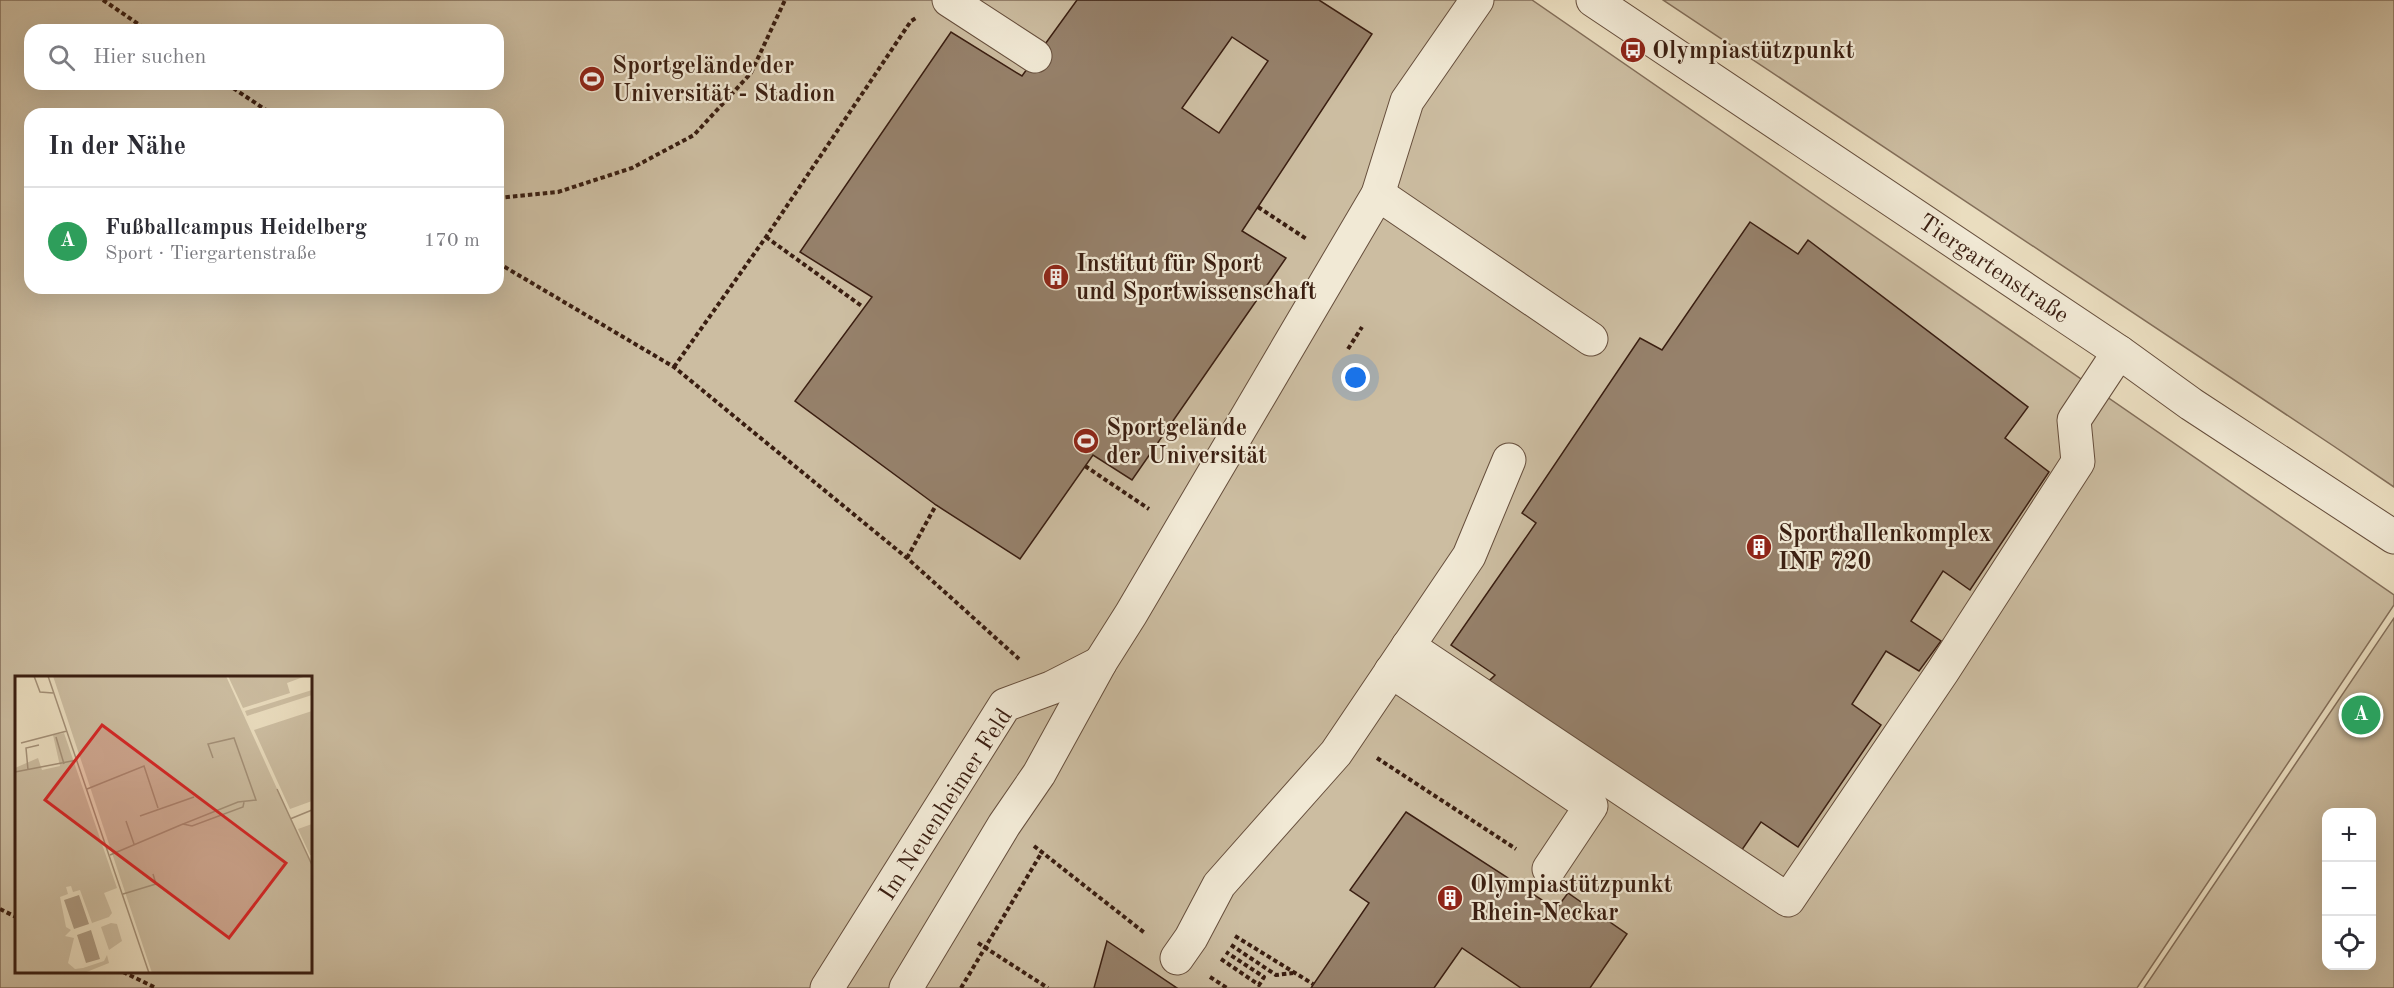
<!DOCTYPE html>
<html lang="de">
<head>
<meta charset="utf-8">
<style>
  body { margin:0; font-family:"Old Standard TT",serif; background:#f7f7f7; color:#2b2b33 }
  .controls { position:absolute; right:18px; bottom:18px; display:grid; overflow:hidden; border-radius:12px; box-shadow:0 6px 24px #0002 }
  .controls button { width:54px; height:54px; display:grid; place-items:center; padding:0; border:0; border-bottom:2px solid #e1e1e2; background:#fff; color:#2b2b33; font:30px sans-serif }
  .you { position:absolute; left:1356px; top:378px; width:21px; height:21px; margin:-15px; border:4px solid #fff; border-radius:50%; background:#1a73e8; box-shadow:0 0 0 9px #1a73e833 }
  .badge { display:grid; place-items:center; width:39px; height:39px; border-radius:50%; background:#8f2418; color:#fff; font-size:20px; font-weight:700 }
  .pin { position:absolute; translate:-50% -50%; border:3px solid #fff; box-shadow:0 2px 6px #0006 }
  .list { margin:0; padding:0; list-style:none }
  h2 { display:flex; justify-content:space-between; align-items:center; height:78px; margin:0; padding:0 24px; font-size:26px }
  h2 small { font-size:20px; font-weight:400; color:#7c7c81 }
  .list li { display:grid; grid-template-columns:39px 1fr auto; gap:18px; align-items:center; box-sizing:border-box; height:108px; padding:0 24px; border-top:2px solid #e1e1e2 }
  .list b { display:block; font-size:22px; white-space:nowrap }
  .list p { margin:0; font-size:20px; white-space:nowrap; color:#7c7c81 }
  .list em { font-size:20px; font-style:normal; color:#7c7c81 }
  .icon { flex:none; width:33px; height:33px; fill:none; stroke:currentColor; stroke-width:2; stroke-linecap:round; stroke-linejoin:round }
  .map { position:relative; flex:none; width:2394px; height:988px; overflow:hidden }
  .search { position:absolute; background:#fff; box-shadow:0 6px 24px #0002; left:24px; top:24px; width:480px; height:66px; display:flex; align-items:center; gap:15px; box-sizing:border-box; padding:0 21px; border-radius:18px; color:#7c7c81; font-size:22px }
  .panel { position:absolute; background:#fff; box-shadow:0 6px 24px #0002; left:24px; top:108px; width:480px; height:186px; border-radius:18px }
  .map>svg:first-child { display:block }
  .green { fill:#ccbda1; stroke:#836e59; stroke-width:1.5; fill-rule:evenodd }
  .building { fill:#96816b; stroke:#3a1e11; stroke-width:1.5; fill-rule:evenodd }
  .lines { fill:none; stroke-linecap:round; stroke-linejoin:round }
  .minor-casing { stroke:#664e3c; stroke-width:35 }
  .path { stroke:#3a1e11; stroke-width:4; stroke-dasharray:4.5 3; stroke-linecap:butt }
  .minor { stroke:#f1e9d5; stroke-width:33 }
  .labels { text-anchor:middle; stroke-width:4.5; stroke-linejoin:round; paint-order:stroke }
  .poi-label { font-size:24px; font-weight:bold; fill:#3a1e11; stroke:#f1e9d5; text-anchor:start }
  .street-label { font-size:24px; fill:#3a1e11; stroke:#f1e9d5 }
  .inset-road { fill:none; stroke:#a49179; stroke-width:1.5 }
  .view { fill:#d62828; fill-opacity:0.15; stroke:#d62828; stroke-width:3 }
  .inset-edge { fill:none; stroke:#3a1e11; stroke-width:3 }
</style>
</head>
<body>
<div class="map">
<svg width="2394" height="988" viewBox="0 0 2394 988">
  <rect width="100%" height="100%" fill="#eaddbf"/>
  <filter id="stains"><feTurbulence type="fractalNoise" baseFrequency=".00333" numOctaves="4"/><feColorMatrix values="0 0 0 0 .2 0 0 0 0 .09 0 0 0 0 .02 0 0 0 .5 -.17"/></filter>
  <radialGradient id="worn" r=".72"><stop offset=".6" stop-color="#630" stop-opacity="0"/><stop offset="1" stop-color="#630" stop-opacity=".3"/></radialGradient>
  <!-- green -->
  <g class="green">
    <path d="M0,0h1532l862,595v10l-257,383h-2137zM30,30h468v54h-468zM30,114h468v174h-468zM16,678h294v294h-294z"/>
    <polygon points="1663,0 2394,0 2394,487 2335,447"/>
    <path d="M2394,618v370h-250zM2326,812h46v154h-46z"/>
  </g>
  <!-- building -->
  <g class="building">
    <path d="M1077,0h242l53,34 -130,197 44,27 -154,222 -39,-25 -73,104 -84,-54 -141,-104 77,-104 -72,-45 151,-220 71,44zM1232,37l36,24 -49,72 -37,-25z"/>
    <polygon points="1750,222 1798,254 1808,240 2028,407 2005,438 2049,472 1970,590 1943,571 1911,621 1941,641 1919,671 1886,651 1852,704 1881,725 1798,847 1761,822 1737,857 1488,682 1495,675 1451,645 1536,523 1522,513 1640,338 1662,350"/>
    <polygon points="1406,812 1556,909 1568,893 1627,934 1590,988 1521,988 1462,948 1434,988 1311,988 1369,903 1350,890"/>
    <polygon points="1107,941 1177,988 1094,988"/>
  </g>
  <g class="lines">
    <!-- minor casing -->
    <g class="minor-casing">
      <g id="minor">
        <polyline points="949,0 1035,56"/>
        <polyline points="1593,0 2119,352 2191,404 2394,537"/>
        <polyline points="1378,194 1591,339"/>
        <polyline points="1408,646 1788,900 1943,671 2078,462 2074,420 2119,352"/>
        <polyline points="1100,663 1131,614 1378,194 1407,101 1477,0"/>
        <polyline points="1391,671 1591,806 1549,869"/>
        <polyline points="1177,958 1191,938 1219,885 1336,753 1469,556 1509,460"/>
        <polyline points="827,988 1005,705 1051,688 1100,663 1039,774 1004,825 906,988"/>
      </g>
    </g>
    <!-- path -->
    <g class="path">
      <polyline points="103,0 147,30"/>
      <polyline points="227,84 272,114"/>
      <polyline points="498,198 558,192 632,168 694,135 751,73 785,0"/>
      <polyline points="1258,207 1308,240"/>
      <polyline points="766,237 863,307"/>
      <polyline points="498,263 674,367 907,558 1019,659"/>
      <polyline points="1348,349 1362,327"/>
      <polyline points="674,367 766,237 911,21 916,18"/>
      <polyline points="1085,466 1149,509"/>
      <polyline points="907,558 936,505"/>
      <polyline points="1377,758 1516,849"/>
      <polyline points="1034,846 1146,934"/>
      <polyline points="0,909 16,917"/>
      <polyline points="1235,936 1313,984"/>
      <polyline points="978,943 1048,988"/>
      <polyline points="1231,945 1276,975 1293,973"/>
      <polyline points="1221,959 1259,985 1264,977 1226,952"/>
      <polyline points="123,972 156,988"/>
      <polyline points="1210,977 1227,988"/>
      <polyline points="961,988 1042,852"/>
    </g>
    <!-- minor -->
    <use href="#minor" class="minor"/>
  </g>
  <!-- icons -->
  <defs>
    <g id="bus-disc" transform="scale(1.35)"><circle r="9.5" fill="#8f2418" stroke="#f1e9d5"/><path d="M-5-6H5V4H4V6H2V4H-2V6H-4V4H-5ZM-3.5-4V0h7V-4ZM-3.5 1.2v1.5H-2V1.2ZM2 1.2v1.5H3.5V1.2Z" fill="#fff"/></g>
    <g id="stadium-disc" transform="scale(1.35)"><circle r="9.5" fill="#8f2418" stroke="#f1e9d5"/><path d="M0-5a6.5 5 0 1 0 0 10a6.5 5 0 1 0 0-10ZM-3.5-1.8h7v3.6h-7Z" fill="#fff"/></g>
    <g id="building-disc" transform="scale(1.35)"><circle r="9.5" fill="#8f2418" stroke="#f1e9d5"/><path d="M-4-6H4V6H1V3H-1V6H-4ZM-2.5-4.3h1.7v1.8h-1.7ZM.8-4.3h1.7v1.8H.8ZM-2.5-1h1.7V.8h-1.7ZM.8-1h1.7V.8H.8Z" fill="#fff"/></g>
  </defs>
  <g fill-rule="evenodd">
    <use href="#bus-disc" x="1633" y="50"/>
    <use href="#stadium-disc" x="592" y="79"/>
    <use href="#building-disc" x="1056" y="277"/>
    <use href="#stadium-disc" x="1086" y="441"/>
    <use href="#building-disc" x="1759" y="547"/>
    <use href="#building-disc" x="1450" y="898"/>
  </g>
  <g class="labels">
    <!-- poi labels -->
    <g class="poi-label">
      <text x="1652" y="58">Olympiastützpunkt</text>
      <text x="612" y="73">Sportgelände der<tspan x="612" dy="28">Universität - Stadion</tspan></text>
      <text x="1076" y="271">Institut für Sport<tspan x="1076" dy="28">und Sportwissenschaft</tspan></text>
      <text x="1106" y="435">Sportgelände<tspan x="1106" dy="28">der Universität</tspan></text>
      <text x="1778" y="541">Sporthallenkomplex<tspan x="1778" dy="28">INF 720</tspan></text>
      <text x="1470" y="892">Olympiastützpunkt<tspan x="1470" dy="28">Rhein-Neckar</tspan></text>
    </g>
    <!-- street labels -->
    <g class="street-label">
      <text transform="translate(1994 268) rotate(34)" y="8">Tiergartenstraße</text>
      <text transform="translate(945 804) rotate(-57)" y="8">Im Neuenheimer Feld</text>
    </g>
  </g>
  <!-- overview -->
  <g transform="translate(15 676)">
    <rect width="297" height="297" fill="#eaddbf"/>
    <path d="M38,0h173l86,190v107h-160zM213,0h78l-19,7 3,10 -47,15zM297,14v5l-65,21 -2,-5zM297,35v90l-22,8 -36,-79zM49,57l53,155 -13,5 8,20 -3,4 -17,6 -12,-33 -7,2 -2,-6 -5,1 2,7 -8,3 6,30 5,3 -6,6 9,2 -6,25 7,6 8,-1 21,-7 3,-6 2,8 -25,10h-69v-205l23,-10 4,12 18,-4 -7,-31zM297,148v31h-2l-12,-26zM96,247l6,1 5,17 -13,9 -8,-23z" fill="#ccbda1"/>
    <path d="M64,219l10,29 -15,5 -10,-29zM76,254l9,29 -14,4 -9,-28z" fill="#ae9c84"/>
    <path class="inset-road" d="M19,0l6,16 13,1M33,0l101,297M41,61l8,27M6,67l46,-12M198,82l-5,-14 26,-6 22,62 -18,2 -55,22 9,2 51,-19 1,-5M13,94l-2,-22 13,-3M0,96l62,-12M72,113l57,-23 14,42M262,113l35,76M125,140l54,-19M275,143l22,-9M111,145l8,23M95,179l73,-31M108,218l33,-10 -3,-10"/>
    <path class="view" d="M87,49l184,138 -57,75 -184,-138z"/>
    <rect width="297" height="297" class="inset-edge"/>
  </g>
  <rect width="100%" height="100%" filter="url(#stains)"/>
  <rect width="100%" height="100%" fill="url(#worn)"/>
</svg>
<div class="controls">
<button>+</button>
<button>−</button>
<button><svg class="icon" aria-label="locate" viewBox="0 0 24 24"><circle cx="12" cy="12" r="6"/><path d="M12 2v4M12 18v4M2 12h4M18 12h4"/></svg></button>
</div>
<div class="you"></div>
<div class="pin badge" style="left:2361px;top:715px;background:#2e9e5b">A</div>
<div class="search"><svg class="icon" aria-label="search" viewBox="0 0 24 24"><circle cx="10" cy="10" r="6"/><path d="M15 15l6 6"/></svg>Hier suchen</div>
<section class="panel">
<h2>In der Nähe<small></small></h2>
<ul class="list">
<li><span class="badge" style="background:#2e9e5b">A</span><div><b>Fußballcampus Heidelberg</b><p>Sport · Tiergartenstraße</p></div><em>170 m</em></li>
</ul>
</section>
</div>
</body>
</html>
